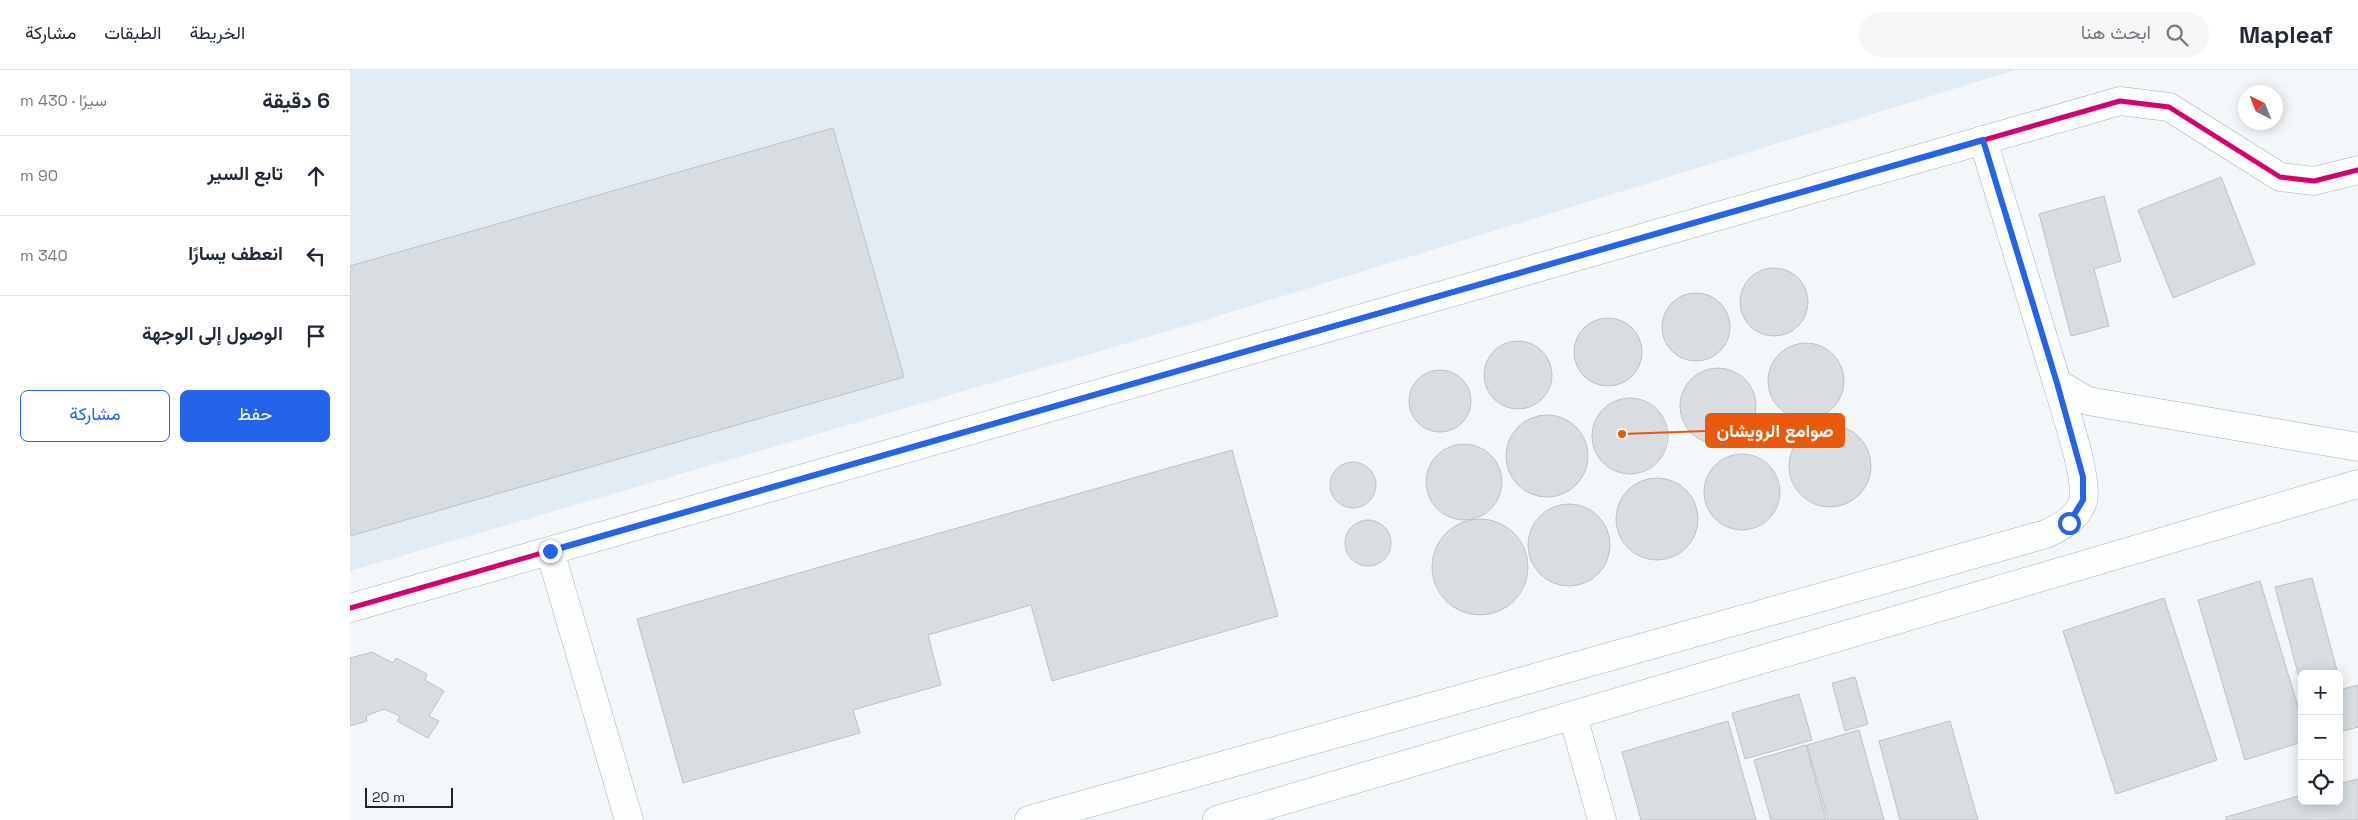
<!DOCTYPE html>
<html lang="ar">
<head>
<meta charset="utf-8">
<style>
  body { margin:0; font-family:"Space Grotesk",Vazirmatn,sans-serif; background:#f6f6f7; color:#1f2937; direction:rtl }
  .controls { position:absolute; right:15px; bottom:15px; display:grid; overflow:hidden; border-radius:8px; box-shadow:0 2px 12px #0003 }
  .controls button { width:45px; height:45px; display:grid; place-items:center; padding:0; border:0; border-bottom:1px solid #e0e1e3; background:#fff; color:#1f2937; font:25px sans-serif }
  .compass { position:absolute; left:1888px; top:15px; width:45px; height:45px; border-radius:50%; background:#fff; box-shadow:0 2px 12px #0003; rotate:317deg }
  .scale { position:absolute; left:15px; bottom:12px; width:88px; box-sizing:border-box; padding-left:5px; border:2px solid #1e252a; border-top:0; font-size:14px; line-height:18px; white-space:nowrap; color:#1e252a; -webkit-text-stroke:4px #f0f8fd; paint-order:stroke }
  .stop { position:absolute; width:15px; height:15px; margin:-11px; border:4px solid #2563eb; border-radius:50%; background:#fff }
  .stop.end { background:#2563eb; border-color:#fff; box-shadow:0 1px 5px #0008 }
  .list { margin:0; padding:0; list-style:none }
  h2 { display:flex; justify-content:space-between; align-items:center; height:65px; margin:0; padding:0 20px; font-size:21px }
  h2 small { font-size:16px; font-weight:400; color:#747a83 }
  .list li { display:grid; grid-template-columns:32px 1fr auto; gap:15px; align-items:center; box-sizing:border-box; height:80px; padding:0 20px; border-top:1px solid #e0e1e3 }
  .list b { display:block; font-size:19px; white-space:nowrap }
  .list em { font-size:16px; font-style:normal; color:#747a83 }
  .actions { display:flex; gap:10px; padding:15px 20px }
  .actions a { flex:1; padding:11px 0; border:1px solid #2563eb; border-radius:8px; text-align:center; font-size:18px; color:#2563eb }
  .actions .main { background:#2563eb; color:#fff }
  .icon { flex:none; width:28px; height:28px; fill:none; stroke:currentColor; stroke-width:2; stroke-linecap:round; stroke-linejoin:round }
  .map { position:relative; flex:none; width:2008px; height:750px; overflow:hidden; direction:ltr }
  header { display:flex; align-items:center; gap:30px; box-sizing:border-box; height:70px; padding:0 25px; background:#fff; border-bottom:1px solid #e0e1e3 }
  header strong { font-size:24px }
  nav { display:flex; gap:28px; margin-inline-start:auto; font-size:18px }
  .search { width:350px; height:45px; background:#f6f6f7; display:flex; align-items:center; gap:12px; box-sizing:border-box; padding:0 18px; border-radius:28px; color:#747a83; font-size:19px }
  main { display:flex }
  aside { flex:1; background:#fff }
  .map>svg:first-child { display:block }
  .built { fill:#e2ecf4 }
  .building { fill:#d7dde0; stroke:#bdc2c6 }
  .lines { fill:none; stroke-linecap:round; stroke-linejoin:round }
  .minor-casing { stroke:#a8adb1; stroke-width:29 }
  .minor { stroke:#fdfefe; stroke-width:28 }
  .cycleway-casing { stroke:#f0f8fd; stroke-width:8 }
  .cycleway { stroke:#d6006c; stroke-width:5 }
  .route { stroke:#2563eb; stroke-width:6 }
  .leader { fill:none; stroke:#e8590c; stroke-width:2 }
  .callout-dot { fill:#e8590c; stroke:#f0f8fd; stroke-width:2 }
  .callout { fill:#e8590c; stroke:#e8590c; stroke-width:2 }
  .callout-label { font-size:18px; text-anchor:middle; font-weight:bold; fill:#fff }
</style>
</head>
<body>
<header>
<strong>Mapleaf</strong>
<div class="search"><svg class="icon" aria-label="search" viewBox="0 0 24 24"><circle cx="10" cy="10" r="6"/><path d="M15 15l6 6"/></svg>ابحث هنا</div>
<nav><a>الخريطة</a><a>الطبقات</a><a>مشاركة</a></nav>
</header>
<main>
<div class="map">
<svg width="2008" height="750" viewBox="0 0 2008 750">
  <rect width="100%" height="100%" fill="#f3f7fa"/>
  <!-- built -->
  <polygon class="built" points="0,0 1665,0 842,254 0,501"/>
  <!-- building -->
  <g class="building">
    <polygon points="483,58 554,307 0,466 0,196"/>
    <polygon points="1871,107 1905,194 1823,228 1788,140"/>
    <polygon points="1754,126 1771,191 1744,199 1759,256 1721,266 1689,144"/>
    <circle cx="1424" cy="232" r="34"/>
    <circle cx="1346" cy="257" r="34"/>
    <circle cx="1258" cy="282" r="34"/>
    <circle cx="1168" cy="305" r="34"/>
    <circle cx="1456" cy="311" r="38"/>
    <circle cx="1368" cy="336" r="38"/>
    <circle cx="1090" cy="331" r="31"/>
    <circle cx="1280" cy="366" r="38"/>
    <circle cx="1197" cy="386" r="41"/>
    <circle cx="1480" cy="396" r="41"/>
    <circle cx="1114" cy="412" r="38"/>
    <polygon points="882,380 928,546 702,611 681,535 578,565 591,615 503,640 510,663 333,713 287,549"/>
    <circle cx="1392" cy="422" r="38"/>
    <circle cx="1003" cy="415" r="23"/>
    <circle cx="1307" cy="449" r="41"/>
    <circle cx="1219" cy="475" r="41"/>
    <circle cx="1130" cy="497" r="48"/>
    <circle cx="1018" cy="473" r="23"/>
    <polygon points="1962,508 1988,604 1952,604 1951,615 1925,517"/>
    <polygon points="1910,511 1952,650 1952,672 1895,690 1848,530"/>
    <polygon points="1814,528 1867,690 1766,724 1713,561"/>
    <polygon points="22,582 43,593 46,588 77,604 75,610 94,621 79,646 89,651 78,668 47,651 50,646 34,639 16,646 17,651 0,656 0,588"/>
    <polygon points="1505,607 1518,654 1495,661 1482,613"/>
    <polygon points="2008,615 2008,657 1989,662 1989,620"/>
    <polygon points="1449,624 1462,670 1395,689 1382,643"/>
    <polygon points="1378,651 1406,750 1291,750 1272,682"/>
    <polygon points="1600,651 1628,750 1550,750 1529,671"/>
    <polygon points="1509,660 1534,750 1478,750 1457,675"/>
    <polygon points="1456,675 1476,750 1421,750 1404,690"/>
    <polygon points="2008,709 2008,750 1876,750 1876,747 1952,725 1952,731 1989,731 1989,714"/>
  </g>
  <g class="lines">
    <!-- minor casing -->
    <g class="minor-casing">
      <g id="minor">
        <polyline points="1633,70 1707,313 1738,331 2008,377"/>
        <polyline points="200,481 279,750"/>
        <polyline points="0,538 1770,31 1819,37 1930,107 1964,111 2008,100"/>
        <polyline points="1223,646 1252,750"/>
        <path d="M679,750l1017,-286c16,-8 31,-15 37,-33 6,-22 -19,-94 -26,-118"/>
        <polyline points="867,750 2008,414"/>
      </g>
    </g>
    <!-- minor -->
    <use href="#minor" class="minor"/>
    <!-- cycleway casing -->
    <g class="cycleway-casing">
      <polyline id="cycleway" points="0,538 1770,31 1819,37 1930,107 1964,111 2008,100"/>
    </g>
    <!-- cycleway -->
    <use href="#cycleway" class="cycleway"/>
  </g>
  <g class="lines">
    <!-- route -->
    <polyline class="route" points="200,481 1633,70 1707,313 1733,407 1733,430 1719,453"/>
  </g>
  <!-- callouts -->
  <path class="leader" d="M1272 364L1356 361"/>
  <circle class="callout-dot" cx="1272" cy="364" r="5"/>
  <rect class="callout" x="1356" y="344" width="138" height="33" rx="5"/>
  <g class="callout-label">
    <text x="1425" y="367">صوامع الرويشان</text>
  </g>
</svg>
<div class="controls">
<button>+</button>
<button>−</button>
<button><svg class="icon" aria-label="locate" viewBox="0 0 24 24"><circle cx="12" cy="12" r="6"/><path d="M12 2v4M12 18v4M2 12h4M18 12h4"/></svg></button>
</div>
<svg class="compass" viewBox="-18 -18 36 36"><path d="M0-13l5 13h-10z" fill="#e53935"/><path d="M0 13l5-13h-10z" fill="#747a83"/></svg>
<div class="scale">20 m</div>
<div class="stop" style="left:1719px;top:453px"></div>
<div class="stop end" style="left:200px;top:481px"></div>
</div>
<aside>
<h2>6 دقيقة<small>سيرًا · 430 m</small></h2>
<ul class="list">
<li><svg class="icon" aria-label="ahead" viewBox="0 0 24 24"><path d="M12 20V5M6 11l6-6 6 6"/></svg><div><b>تابع السير</b></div><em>90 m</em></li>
<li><svg class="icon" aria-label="left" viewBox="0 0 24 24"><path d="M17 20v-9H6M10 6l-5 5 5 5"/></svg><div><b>انعطف يسارًا</b></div><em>340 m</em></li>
<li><svg class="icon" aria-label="arrive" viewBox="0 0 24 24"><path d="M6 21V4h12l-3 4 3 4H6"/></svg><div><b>الوصول إلى الوجهة</b></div></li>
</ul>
<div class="actions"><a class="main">حفظ</a><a>مشاركة</a></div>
</aside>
</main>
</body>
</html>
